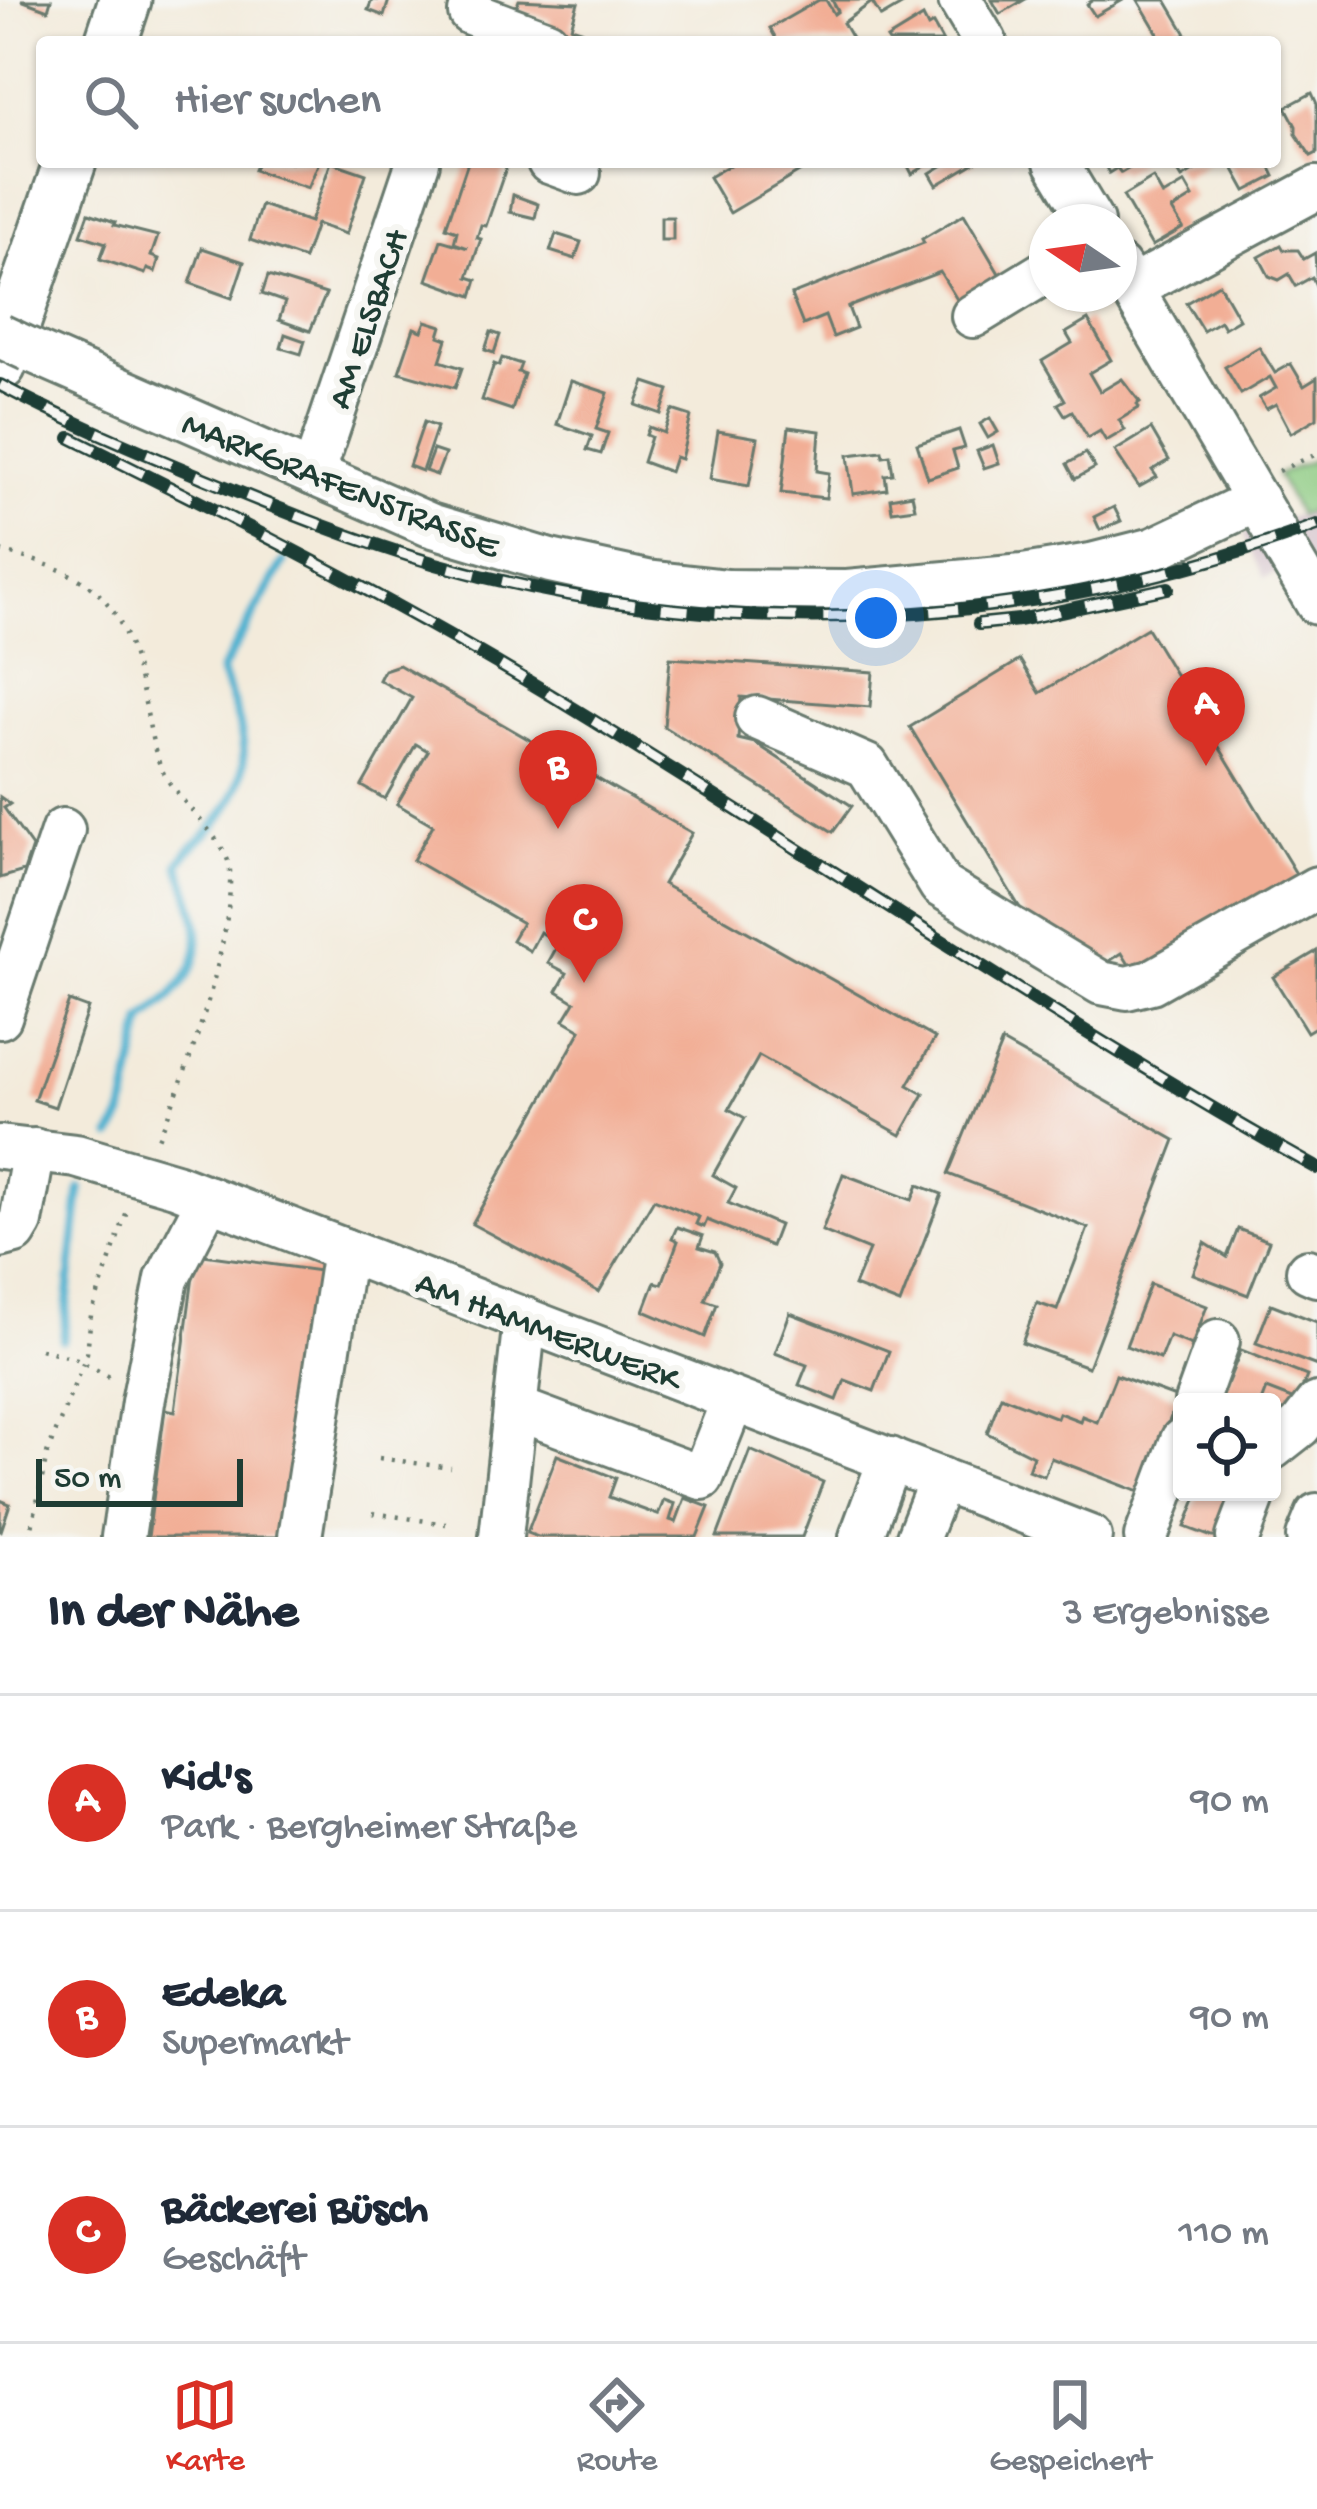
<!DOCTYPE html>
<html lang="de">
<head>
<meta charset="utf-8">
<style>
  body { margin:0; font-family:"Gochi Hand",sans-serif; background:#f6f6f7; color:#1f2937 }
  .controls { position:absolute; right:36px; bottom:36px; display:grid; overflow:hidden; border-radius:12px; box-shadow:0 3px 9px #0004 }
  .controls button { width:108px; height:108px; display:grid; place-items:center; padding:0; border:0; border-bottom:3px solid #e0e1e3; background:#fff; color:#1f2937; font:60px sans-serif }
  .compass { position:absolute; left:1029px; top:204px; width:108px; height:108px; border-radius:50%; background:#fff; box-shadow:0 3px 9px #0004; rotate:283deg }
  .scale { position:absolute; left:36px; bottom:30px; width:207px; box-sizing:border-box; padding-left:12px; border:6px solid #1f3d34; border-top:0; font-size:33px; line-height:42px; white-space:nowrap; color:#1f3d34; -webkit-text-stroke:9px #f6f6f2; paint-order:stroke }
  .you { position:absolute; left:876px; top:618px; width:42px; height:42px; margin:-30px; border:9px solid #fff; border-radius:50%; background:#1a73e8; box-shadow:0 0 0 18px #1a73e833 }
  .badge { display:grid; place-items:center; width:78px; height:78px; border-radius:50%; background:#d93025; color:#fff; font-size:39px; font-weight:700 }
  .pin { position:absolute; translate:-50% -99px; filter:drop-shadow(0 3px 6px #0008) }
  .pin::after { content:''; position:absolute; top:63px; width:42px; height:36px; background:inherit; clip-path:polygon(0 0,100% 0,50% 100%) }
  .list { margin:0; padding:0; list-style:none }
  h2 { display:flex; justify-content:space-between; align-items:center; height:156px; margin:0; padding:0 48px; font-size:51px }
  h2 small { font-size:39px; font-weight:400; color:#747a83 }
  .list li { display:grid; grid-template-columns:78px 1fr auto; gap:36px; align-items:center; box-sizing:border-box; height:216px; padding:0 48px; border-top:3px solid #e0e1e3 }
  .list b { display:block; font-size:45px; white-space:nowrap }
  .list p { margin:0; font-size:39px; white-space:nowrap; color:#747a83 }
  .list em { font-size:39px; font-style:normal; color:#747a83 }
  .icon { flex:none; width:66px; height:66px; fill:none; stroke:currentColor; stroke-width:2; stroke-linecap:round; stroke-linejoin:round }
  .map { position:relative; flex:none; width:1317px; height:1537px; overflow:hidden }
  .search { position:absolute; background:#fff; box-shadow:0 3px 9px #0004; left:36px; right:36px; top:36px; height:132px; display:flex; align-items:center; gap:30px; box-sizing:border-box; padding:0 42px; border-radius:12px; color:#747a83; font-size:45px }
  .sheet { height:804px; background:#fff }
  nav { display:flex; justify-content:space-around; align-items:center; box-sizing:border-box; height:168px; border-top:3px solid #e0e1e3; background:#fff; font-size:33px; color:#747a83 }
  nav a { display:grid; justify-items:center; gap:6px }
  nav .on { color:#d93025 }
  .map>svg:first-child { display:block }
  .industrial { fill:#d2bdc8 }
  .green { fill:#8dcb82; stroke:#56845b; stroke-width:3 }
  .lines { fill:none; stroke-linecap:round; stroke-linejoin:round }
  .stream { stroke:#51b2d0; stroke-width:9 }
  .building { fill:#f2ae95 }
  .minor-casing { stroke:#697a6e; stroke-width:48 }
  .major-casing { stroke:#697a6e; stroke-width:57 }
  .path { stroke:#697a6e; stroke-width:4.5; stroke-dasharray:3 9; stroke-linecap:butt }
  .minor { stroke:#fff; stroke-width:42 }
  .major { stroke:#fff; stroke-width:51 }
  .rail-casing { stroke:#1f3d34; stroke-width:14 }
  .rail { stroke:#f6f6f2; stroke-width:9; stroke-dasharray:27; stroke-linecap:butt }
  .minor-bridge-casing { stroke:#697a6e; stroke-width:48; stroke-linecap:butt }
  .minor-bridge { stroke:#fff; stroke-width:42 }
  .labels { text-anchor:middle; stroke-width:12; stroke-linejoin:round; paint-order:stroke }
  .street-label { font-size:36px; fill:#1f3d34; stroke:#f6f6f2 }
</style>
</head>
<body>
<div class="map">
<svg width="1317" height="1537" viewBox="0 0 1317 1537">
  <rect width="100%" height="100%" fill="#f6f6f2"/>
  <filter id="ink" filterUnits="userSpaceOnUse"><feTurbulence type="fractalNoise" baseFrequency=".00833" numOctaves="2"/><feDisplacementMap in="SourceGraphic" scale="24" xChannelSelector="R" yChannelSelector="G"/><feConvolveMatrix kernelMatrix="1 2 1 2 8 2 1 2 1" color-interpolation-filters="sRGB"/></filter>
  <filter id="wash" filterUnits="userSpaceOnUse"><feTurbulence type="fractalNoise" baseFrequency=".004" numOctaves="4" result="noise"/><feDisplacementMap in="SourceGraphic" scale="48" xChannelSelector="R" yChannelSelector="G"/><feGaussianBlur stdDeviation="2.7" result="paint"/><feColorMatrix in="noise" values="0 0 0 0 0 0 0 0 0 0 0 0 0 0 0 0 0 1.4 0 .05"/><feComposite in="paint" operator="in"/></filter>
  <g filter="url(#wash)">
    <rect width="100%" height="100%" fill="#f3ebdb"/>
    <!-- industrial -->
    <polygon class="industrial" points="1317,508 1317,557 1264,578 1243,533"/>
    <!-- green -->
    <polygon class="green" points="1317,458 1317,508 1298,515 1277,475"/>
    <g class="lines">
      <!-- stream -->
      <g class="stream">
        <path d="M112,1136l11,-20 20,-95c68,-54 64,-80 36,-157 9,-17 26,-26 38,-42 43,-53 26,-93 4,-151l63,-109"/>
        <polyline points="63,1340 80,1188"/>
      </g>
    </g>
    <g id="blocks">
      <!-- building -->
      <g class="building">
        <polygon points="21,0 51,0 48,10"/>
        <polygon points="372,0 389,0 384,16 368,10"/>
        <polygon points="519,0 578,3 571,27 581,30 577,42 547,32 551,20 516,8"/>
        <polygon points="819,0 826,0 834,14 838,11 832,0 910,0 881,17 872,2 843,23 854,42 778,42 770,28"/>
        <polygon points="992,0 1024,0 1000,14"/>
        <polygon points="1093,0 1123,0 1095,16 1087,4"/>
        <polygon points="1138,0 1166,0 1186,34 1173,42 1151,42 1160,37"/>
        <polygon points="923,17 928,27 933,24 943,42 889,42 887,39"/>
        <polygon points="1312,93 1317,104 1317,153 1311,156 1296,134 1296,126 1286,107"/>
        <polygon points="257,162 319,162 308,188 254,170"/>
        <polygon points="331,162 366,174 346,234 316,224 304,259 250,240 261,205 310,222"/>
        <polygon points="468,162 508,162 486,226 481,225 477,238 481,239 468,277 477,280 472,296 427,280 441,240 468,248 454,243 457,231 446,227"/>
        <polygon points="735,162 816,162 730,213 709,177"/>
        <polygon points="906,162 932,162 912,174"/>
        <polygon points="948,162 976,162 937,185 930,173"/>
        <polygon points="1103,162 1140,162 1121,173 1117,168 1109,173"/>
        <polygon points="1172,162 1208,162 1182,178"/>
        <polygon points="1230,162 1268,162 1275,176 1246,191"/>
        <polygon points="1153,178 1163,196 1185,183 1193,197 1172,210 1183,228 1152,246 1123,196"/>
        <polygon points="513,195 538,204 535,218 510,212"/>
        <polygon points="89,213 115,222 114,225 158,236 151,256 159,259 155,272 147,269 145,274 100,259 106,243 81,235"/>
        <polygon points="964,214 1004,282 961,306 940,272 848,307 856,328 833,337 825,316 803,325 791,295 924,243 922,239"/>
        <rect x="661" y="217" width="12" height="23"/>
        <polygon points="556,234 581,242 575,259 550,251"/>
        <polygon points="1281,245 1284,250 1298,250 1304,259 1315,253 1317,288 1312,277 1296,286 1289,274 1279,280 1269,276 1259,257"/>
        <polygon points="202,248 244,262 232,298 190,283"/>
        <polygon points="268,276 326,294 310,331 279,320 285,302 262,294"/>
        <polygon points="1219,284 1239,319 1224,328 1220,321 1203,331 1186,303"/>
        <polygon points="1088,320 1111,360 1089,373 1100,392 1122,379 1140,402 1137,404 1139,408 1119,420 1125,430 1106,441 1100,431 1088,438 1072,411 1065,415 1058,404 1065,400 1042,361 1072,343 1066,333"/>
        <polygon points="426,321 442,326 439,336 447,339 440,361 462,368 455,388 399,372 414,328 422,331"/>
        <polygon points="491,332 500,335 494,353 485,350"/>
        <polygon points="285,334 305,341 301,354 281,348"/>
        <polygon points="1259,347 1275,373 1291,364 1304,386 1317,378 1317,418 1291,433 1276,404 1266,409 1259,398 1276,388 1270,377 1241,394 1225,367"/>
        <polygon points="502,358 521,364 518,372 524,374 512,410 482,400 494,364 499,366"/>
        <polygon points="571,381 608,393 596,429 608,433 601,454 587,450 592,436 557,424"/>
        <polygon points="645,382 669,390 661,414 636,405"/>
        <polygon points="672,410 691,416 681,459 675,457 670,472 643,462 651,437 646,435 649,427 664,433"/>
        <polygon points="990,418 998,432 988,438 980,424"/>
        <polygon points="424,422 437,427 422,471 409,466"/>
        <polygon points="789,427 820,431 817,471 829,473 826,498 781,493"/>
        <polygon points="1151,429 1169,460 1152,470 1157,477 1139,487 1115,451"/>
        <polygon points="959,430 965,448 953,451 958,468 928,478 917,444"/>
        <polygon points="718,431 758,438 749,486 710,479"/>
        <polygon points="993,445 999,463 984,468 977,451"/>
        <polygon points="433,450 445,454 437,475 425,471"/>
        <polygon points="882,451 883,456 890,455 893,474 885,475 887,489 853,494 848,455"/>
        <polygon points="1086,453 1095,468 1075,479 1067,464"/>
        <polygon points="912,494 915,508 892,511 890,498"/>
        <polygon points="1114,507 1121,521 1100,530 1094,517"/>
        <polygon points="1147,628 1301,882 1139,981 1122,953 1100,967 1034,931 910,727 1020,660 1040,693"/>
        <polygon points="670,658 873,672 870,707 741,697 738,739 755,743 852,806 833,832 664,727"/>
        <polygon points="399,665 692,833 663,884 935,1038 908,1085 924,1094 901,1135 759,1056 729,1109 745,1118 713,1175 736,1188 728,1203 779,1225 771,1246 707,1220 704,1227 696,1224 699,1217 654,1199 599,1292 472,1224 581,1030 564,1020 575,1002 557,991 567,973 548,963 559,943 540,932 530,951 512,940 522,923 413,860 433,825 397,804 428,751 416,744 385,799 362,786 412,698 379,680 384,670"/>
        <polygon points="0,797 10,804 4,808 32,847 24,871 0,878"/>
        <polygon points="1317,951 1317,1026 1307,1032 1273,977"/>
        <polygon points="69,1001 88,1008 55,1107 34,1100"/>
        <polygon points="1002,1042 1175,1140 1088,1367 1022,1343 1037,1303 1057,1310 1088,1228 948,1174"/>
        <polygon points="843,1174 912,1200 918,1185 942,1194 900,1304 854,1286 869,1250 822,1231"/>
        <polygon points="677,1227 703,1236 699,1247 715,1252 720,1263 705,1300 717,1304 705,1337 644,1311 655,1282 662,1284 678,1241 672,1238"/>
        <polygon points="1238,1229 1269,1241 1248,1295 1193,1274 1205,1243 1227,1257"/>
        <polygon points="196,1254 320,1271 284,1537 148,1537 165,1409 175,1411"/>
        <polygon points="1150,1284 1207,1306 1192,1345 1169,1336 1160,1359 1126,1346"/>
        <polygon points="1271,1304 1317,1322 1317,1366 1256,1343"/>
        <polygon points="790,1313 889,1351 874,1391 845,1380 837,1400 799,1385 807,1365 775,1353"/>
        <polygon points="1241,1350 1307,1376 1297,1401 1266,1389 1261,1402 1222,1402 1210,1398 1218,1378 1228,1382"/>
        <polygon points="1116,1375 1178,1398 1142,1493 1051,1458 1044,1476 1028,1470 1033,1456 987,1433 1001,1396 1057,1418 1059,1413 1080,1421 1082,1416 1097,1422"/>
        <polygon points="750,1450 823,1482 802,1537 717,1537"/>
        <polygon points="557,1455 616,1478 609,1497 658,1515 664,1500 675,1504 670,1520 676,1522 685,1498 709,1507 697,1537 538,1537 527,1533"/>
        <polygon points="1199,1492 1239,1492 1223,1537 1212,1537 1185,1527"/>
        <polygon points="0,1500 10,1504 1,1531 0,1531"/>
      </g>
    </g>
  </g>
  <g filter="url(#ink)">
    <use href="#blocks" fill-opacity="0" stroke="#697a6e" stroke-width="3"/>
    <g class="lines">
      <!-- minor casing -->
      <g class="minor-casing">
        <g id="minor">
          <polyline points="960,0 985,42"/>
          <polyline points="470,13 547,42"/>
          <polyline points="549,162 579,173"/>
          <polyline points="1056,162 1092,222"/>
          <polyline points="1119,267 1317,603"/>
          <polyline points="1131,288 1317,188"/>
          <polyline points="973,316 1047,271"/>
          <polyline points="30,350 430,525 550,561 647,582 728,591 847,592 1023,576 1091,565 1154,549 1257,500"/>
          <polyline points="313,474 418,162"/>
          <polyline points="757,718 867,766 941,886 1101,983 1127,988 1151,982 1317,888"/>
          <polyline points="0,1017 63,830"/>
          <polyline points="0,1147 76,1156 175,1185 1090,1537"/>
          <polyline points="0,1236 15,1232 21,1222 34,1150"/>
          <polyline points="1308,1271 1317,1275"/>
          <polyline points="1196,1402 1218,1341"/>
          <polyline points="515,1408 702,1478 733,1400"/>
          <polyline points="1272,1448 1300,1426 1317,1404"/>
          <polyline points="123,1537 143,1402 167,1279 209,1198"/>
          <polyline points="300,1537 344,1250"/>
          <polyline points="501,1537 525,1319"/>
          <polyline points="861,1537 890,1459"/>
          <polyline points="918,1537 941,1479"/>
          <polyline points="1146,1537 1182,1440"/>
          <polyline points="1238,1537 1255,1492"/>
          <polyline points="1308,1537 1317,1515"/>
        </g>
      </g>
      <!-- major casing -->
      <g class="major-casing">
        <g id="major">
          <polyline points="111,42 125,0"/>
          <polyline points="0,365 70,162"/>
        </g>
      </g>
      <!-- path -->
      <g class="path">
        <polyline points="1278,471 1317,454"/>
        <path d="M0,551c103,26 122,48 145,152 5,24 8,49 19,71 15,29 65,67 66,97 3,73 -44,207 -75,274"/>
        <polyline points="40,1349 77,1359 115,1380"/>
        <polyline points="379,1458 451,1468"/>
        <polyline points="373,1513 446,1524"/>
        <polyline points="30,1537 47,1454 87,1353 91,1315 129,1205"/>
      </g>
      <!-- minor -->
      <use href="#minor" class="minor"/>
      <!-- major -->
      <use href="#major" class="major"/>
      <!-- rail casing -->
      <g class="rail-casing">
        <g id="rail">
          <path d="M0,385c67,36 137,65 206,94 75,31 151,62 230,85 288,82 600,67 881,-39"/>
          <path d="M71,438c162,80 324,163 480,257 257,155 504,327 766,473"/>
          <polyline points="979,624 1019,620 1168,588"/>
        </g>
      </g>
      <!-- rail -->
      <use href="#rail" class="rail"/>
      <!-- minor-bridge casing -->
      <g class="minor-bridge-casing">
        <polyline id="minor-bridge" points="0,336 30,350"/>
      </g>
      <!-- minor-bridge -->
      <use href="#minor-bridge" class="minor-bridge"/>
    </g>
  </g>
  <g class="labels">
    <!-- street labels -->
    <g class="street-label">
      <text transform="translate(365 318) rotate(-71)" y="13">AM ELSBACH</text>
      <text transform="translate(342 482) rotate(22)" y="13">MARKGRAFENSTRASSE</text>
      <text transform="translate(549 1328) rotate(21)" y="13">AM HAMMERWERK</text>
    </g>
  </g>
</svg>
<div class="controls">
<button><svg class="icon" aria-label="locate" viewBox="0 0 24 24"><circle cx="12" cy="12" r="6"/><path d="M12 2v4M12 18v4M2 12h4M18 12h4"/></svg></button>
</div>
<svg class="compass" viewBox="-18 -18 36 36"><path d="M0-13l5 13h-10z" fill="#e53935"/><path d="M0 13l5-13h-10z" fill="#747a83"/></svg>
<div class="scale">50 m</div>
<div class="you"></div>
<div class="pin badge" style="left:1206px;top:766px">A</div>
<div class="pin badge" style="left:558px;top:829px">B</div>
<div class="pin badge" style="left:584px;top:983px">C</div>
<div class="search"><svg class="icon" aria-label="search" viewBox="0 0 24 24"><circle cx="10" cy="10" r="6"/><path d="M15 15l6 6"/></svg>Hier suchen</div>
</div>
<section class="sheet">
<h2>In der Nähe<small>3 Ergebnisse</small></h2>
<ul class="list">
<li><span class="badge">A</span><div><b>Kid's</b><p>Park · Bergheimer Straße</p></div><em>90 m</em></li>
<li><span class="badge">B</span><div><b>Edeka</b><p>Supermarkt</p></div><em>90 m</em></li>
<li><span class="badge">C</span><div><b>Bäckerei Büsch</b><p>Geschäft</p></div><em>110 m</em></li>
</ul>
</section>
<nav>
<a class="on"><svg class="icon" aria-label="map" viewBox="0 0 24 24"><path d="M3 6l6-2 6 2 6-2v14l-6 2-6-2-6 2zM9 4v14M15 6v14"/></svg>Karte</a>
<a><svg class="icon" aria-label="directions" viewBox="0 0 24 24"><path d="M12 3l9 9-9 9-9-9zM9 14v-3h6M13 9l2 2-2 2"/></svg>Route</a>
<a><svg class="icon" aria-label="saved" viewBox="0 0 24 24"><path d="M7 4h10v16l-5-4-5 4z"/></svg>Gespeichert</a>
</nav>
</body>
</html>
